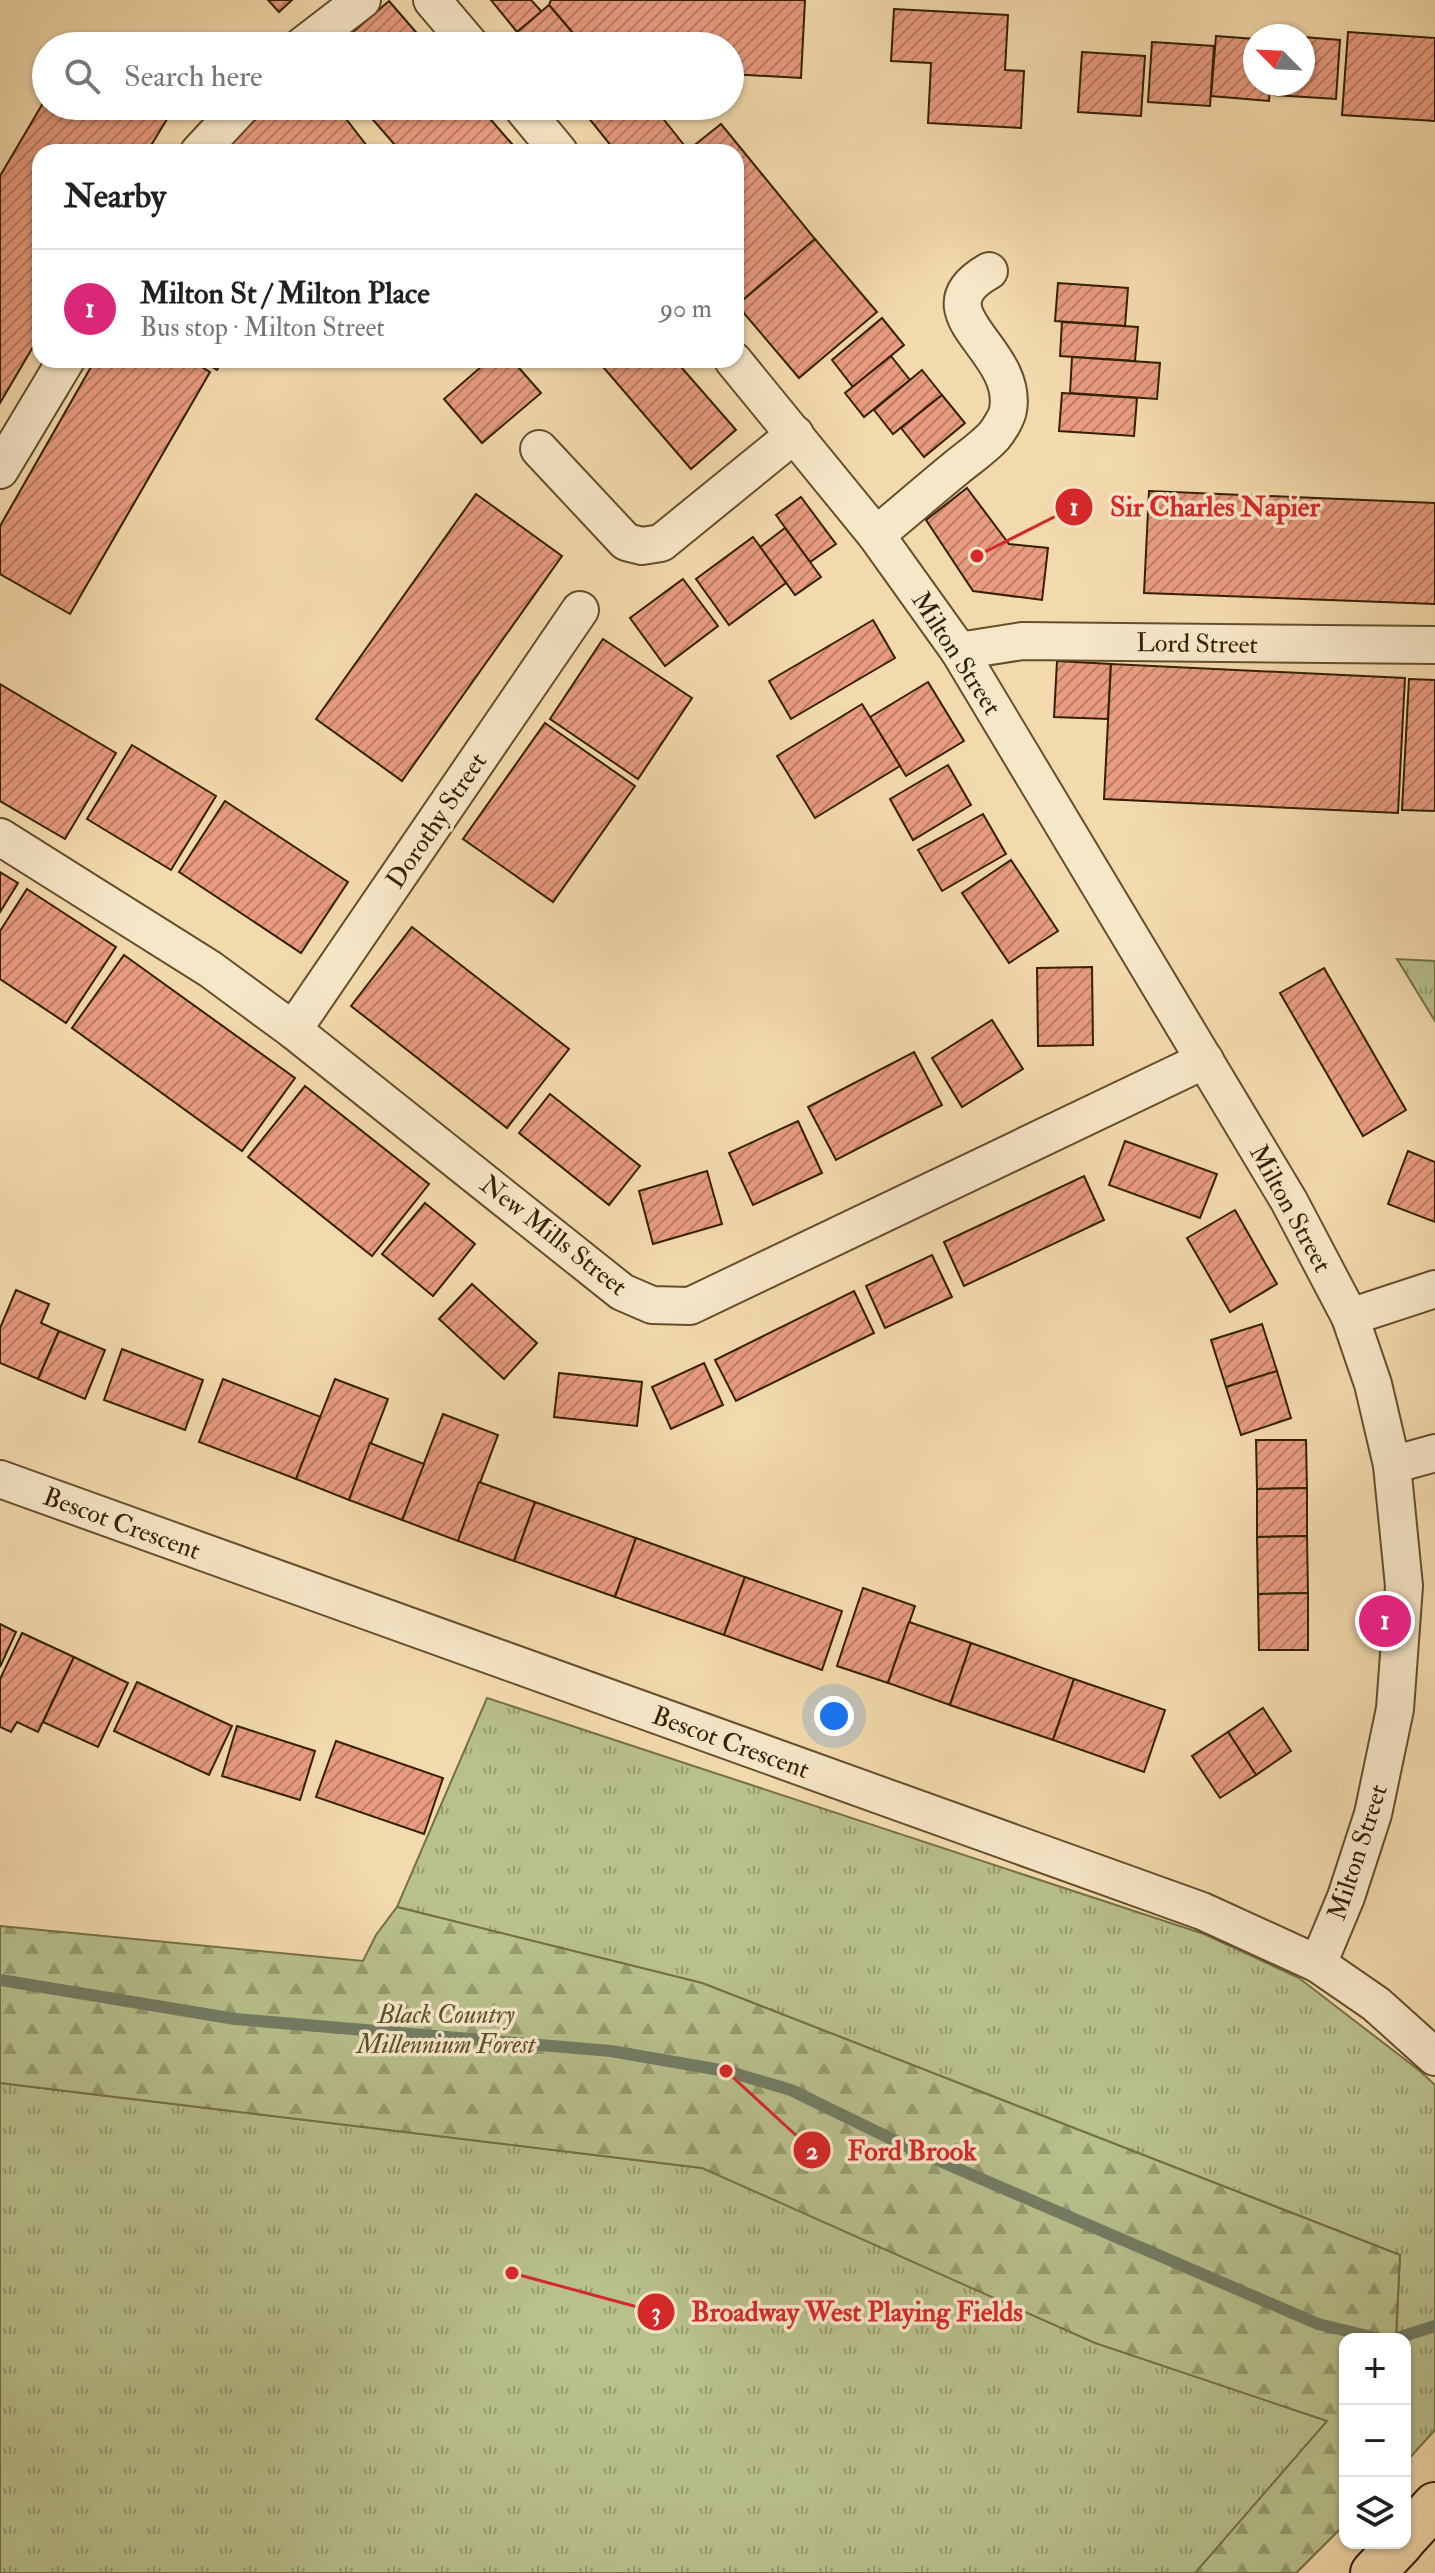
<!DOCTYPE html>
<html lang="en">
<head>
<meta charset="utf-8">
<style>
  body { margin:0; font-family:"IM FELL Double Pica",serif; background:#f6f6f6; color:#202124 }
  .controls { position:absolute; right:24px; bottom:24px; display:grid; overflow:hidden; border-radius:16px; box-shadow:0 2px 6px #0004 }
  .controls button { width:72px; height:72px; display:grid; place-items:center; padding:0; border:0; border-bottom:2px solid #e0e0e0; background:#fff; color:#202124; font:40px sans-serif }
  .compass { position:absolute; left:1243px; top:24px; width:72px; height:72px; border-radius:50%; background:#fff; box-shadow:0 2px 6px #0004; rotate:294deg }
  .you { position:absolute; left:834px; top:1716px; width:28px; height:28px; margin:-20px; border:6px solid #fff; border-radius:50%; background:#1a73e8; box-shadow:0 0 0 12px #1a73e833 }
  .badge { display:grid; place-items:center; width:52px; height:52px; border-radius:50%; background:#db2777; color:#fff; font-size:26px; font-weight:700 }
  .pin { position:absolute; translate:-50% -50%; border:4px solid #fff; box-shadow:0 2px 8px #0006 }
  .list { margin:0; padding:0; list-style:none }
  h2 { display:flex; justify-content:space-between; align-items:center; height:104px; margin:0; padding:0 32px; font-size:34px }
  h2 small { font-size:26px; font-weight:400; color:#757577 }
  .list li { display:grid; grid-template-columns:52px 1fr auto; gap:24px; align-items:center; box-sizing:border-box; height:120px; padding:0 32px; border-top:2px solid #e0e0e0 }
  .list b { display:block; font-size:30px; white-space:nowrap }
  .list p { margin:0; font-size:26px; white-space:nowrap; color:#757577 }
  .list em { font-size:26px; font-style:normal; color:#757577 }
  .icon { flex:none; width:44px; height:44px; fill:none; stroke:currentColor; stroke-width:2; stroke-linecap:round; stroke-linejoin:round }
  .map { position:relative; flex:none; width:1435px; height:2573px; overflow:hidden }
  .search { position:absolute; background:#fff; box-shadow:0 2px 6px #0004; left:32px; top:32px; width:712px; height:88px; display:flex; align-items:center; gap:20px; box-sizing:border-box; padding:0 28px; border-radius:44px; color:#757577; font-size:30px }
  .panel { position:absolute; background:#fff; box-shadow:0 2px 6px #0004; left:32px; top:144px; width:712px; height:224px; border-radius:24px }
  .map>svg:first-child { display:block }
  .grass { fill:url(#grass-tufts); stroke:#767046; stroke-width:2 }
  .forest { fill:url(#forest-firs); stroke:#767046; stroke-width:2 }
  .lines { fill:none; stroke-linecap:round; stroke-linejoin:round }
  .stream { stroke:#727d64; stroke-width:12 }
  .building { fill:url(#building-hatch); stroke:#342000; stroke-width:2 }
  .minor-casing { stroke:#644e2b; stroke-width:40 }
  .trunk-casing { stroke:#342000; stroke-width:48 }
  .minor { stroke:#f7e7c9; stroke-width:36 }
  .trunk { stroke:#f3daac; stroke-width:44 }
  .labels { text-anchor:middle; stroke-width:7; stroke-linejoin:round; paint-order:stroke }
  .street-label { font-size:26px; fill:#342000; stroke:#f7e7c9 }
  .park-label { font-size:26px; font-style:italic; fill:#5c502a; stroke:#f7e7c9 }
  .leader { fill:none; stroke:#d62828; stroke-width:3 }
  .callout-dot { fill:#d62828; stroke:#f7e7c9; stroke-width:3 }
  .mark-label { font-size:24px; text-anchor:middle; font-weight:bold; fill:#fff }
  .callout-label { font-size:28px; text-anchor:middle; font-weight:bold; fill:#d62828; stroke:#f7e7c9; stroke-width:7; stroke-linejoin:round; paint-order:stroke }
</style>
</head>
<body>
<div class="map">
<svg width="1435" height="2573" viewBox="0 0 1435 2573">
  <defs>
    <pattern id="grass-tufts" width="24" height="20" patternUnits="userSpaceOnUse" patternTransform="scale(2)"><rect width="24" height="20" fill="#b8c08c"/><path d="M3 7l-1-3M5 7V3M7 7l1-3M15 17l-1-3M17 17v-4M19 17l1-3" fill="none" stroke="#969c70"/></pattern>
    <pattern id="forest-firs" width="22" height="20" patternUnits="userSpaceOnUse" patternTransform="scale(2)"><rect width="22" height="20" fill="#b8c08c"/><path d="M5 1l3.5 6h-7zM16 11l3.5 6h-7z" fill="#969c70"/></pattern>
    <pattern id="building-hatch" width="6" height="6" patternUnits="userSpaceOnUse" patternTransform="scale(2)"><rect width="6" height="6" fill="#e89b7f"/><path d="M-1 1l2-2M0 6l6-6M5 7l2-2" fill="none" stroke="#bd7e66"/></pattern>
  </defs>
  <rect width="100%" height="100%" fill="#f3daac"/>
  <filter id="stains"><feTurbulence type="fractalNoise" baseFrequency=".0025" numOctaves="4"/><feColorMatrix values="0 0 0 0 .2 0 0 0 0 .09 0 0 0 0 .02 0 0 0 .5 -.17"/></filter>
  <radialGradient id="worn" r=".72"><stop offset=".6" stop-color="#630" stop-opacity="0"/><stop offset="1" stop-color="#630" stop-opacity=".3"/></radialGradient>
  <!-- grass -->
  <g class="grass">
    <polygon points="1397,959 1435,961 1435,1021"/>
    <polygon points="487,1698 1204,1934 1299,1978 1420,2071 1435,2085 1435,2430 1405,2463 1405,2339 1396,2339 1400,2255 702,1983 397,1907"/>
    <polygon points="0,2083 702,2168 1345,2378 1345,2524 1296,2573 0,2573"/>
  </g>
  <!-- forest -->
  <polygon class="forest" points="397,1907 702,1983 1400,2255 1396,2339 1345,2339 1345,2524 1296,2573 1195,2573 1327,2421 1095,2343 702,2168 0,2083 0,1926 363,1961 376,1935"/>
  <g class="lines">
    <!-- stream -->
    <g class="stream">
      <polyline points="0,1980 235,2019 611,2051 726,2071 791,2090 912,2149 1318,2324 1380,2339"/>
      <polyline points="1394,2339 1435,2326"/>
    </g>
  </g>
  <!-- building -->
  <g class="building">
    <polygon points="268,0 292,0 279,12"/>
    <polygon points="491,0 531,0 542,12 517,32"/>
    <polygon points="551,0 805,0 801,78 730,74 730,46 584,46 549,5"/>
    <polygon points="389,1 428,46 337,46"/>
    <polygon points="549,5 584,46 529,46 517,32"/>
    <polygon points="894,9 1008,15 1005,70 1024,71 1021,128 928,123 931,63 891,61"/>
    <polygon points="1348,32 1435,38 1435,121 1342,115"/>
    <polygon points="1216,36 1255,39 1255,84 1270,84 1269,101 1211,96"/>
    <polygon points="1303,37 1340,40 1336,99 1274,95 1275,84 1303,84"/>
    <polygon points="1152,42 1214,46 1210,106 1148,102"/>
    <polygon points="1082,52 1145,56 1141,116 1078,112"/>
    <polygon points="46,98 46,106 175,106 147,152 40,152 40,335 0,403 0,176"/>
    <polygon points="273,106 336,106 367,146 358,152 237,152 228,141"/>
    <polygon points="361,106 479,106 519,152 401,152"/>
    <polygon points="579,106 653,106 688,150 616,152"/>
    <polygon points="721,124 815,239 737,305 736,152 686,152"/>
    <polygon points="815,239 877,312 799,378 737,305"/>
    <polygon points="1058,283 1128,288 1125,326 1055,321"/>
    <polygon points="882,318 904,345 853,387 832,360"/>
    <polygon points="1062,322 1138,327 1135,361 1060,356"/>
    <polygon points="891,356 910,380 864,417 845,393"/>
    <polygon points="1072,357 1160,363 1157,399 1070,393"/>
    <polygon points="95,360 190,360 210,372 70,614 0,574 0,526"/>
    <polygon points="200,360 223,360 217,370"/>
    <polygon points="489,360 512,360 541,393 482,443 444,399"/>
    <polygon points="597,360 675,360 736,430 691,469"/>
    <polygon points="922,370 942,395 893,434 874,410"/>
    <polygon points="1062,393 1137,398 1134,436 1059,431"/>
    <polygon points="942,395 965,423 924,457 901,428"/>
    <polygon points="967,488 1009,544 1048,548 1042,600 973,591 926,520"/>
    <polygon points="1149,491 1435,503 1435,604 1144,593"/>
    <polygon points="476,494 562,556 402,781 316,719"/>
    <polygon points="801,497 836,544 810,562 776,515"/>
    <polygon points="785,528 821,577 795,595 760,547"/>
    <polygon points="753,537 786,583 729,625 696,579"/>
    <polygon points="683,579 718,626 665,666 630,618"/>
    <polygon points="873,620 895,658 791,719 769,681"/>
    <polygon points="603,639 692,698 638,779 550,719"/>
    <polygon points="1057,661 1111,664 1108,719 1054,717"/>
    <polygon points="1111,664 1405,678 1398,813 1104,799"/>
    <polygon points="1409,679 1435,680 1435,811 1402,810"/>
    <polygon points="928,682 964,741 906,776 870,717"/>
    <polygon points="0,684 116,753 65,839 0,801"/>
    <polygon points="862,704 900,766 815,818 777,756"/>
    <polygon points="545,723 635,786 553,902 463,839"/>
    <polygon points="132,745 216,796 171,870 87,819"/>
    <polygon points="948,765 971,805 913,840 890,799"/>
    <polygon points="225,801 348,882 301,953 179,872"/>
    <polygon points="983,814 1006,854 942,891 918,850"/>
    <polygon points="1011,860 1058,931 1009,963 962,893"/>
    <polygon points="0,872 18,883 0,912"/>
    <polygon points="27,889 116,947 66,1023 0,979 0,931"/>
    <polygon points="412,927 569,1049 507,1128 351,1006"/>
    <polygon points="124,955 295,1078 242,1151 72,1028"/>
    <polygon points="1092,967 1093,1045 1038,1046 1037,968"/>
    <polygon points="1324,968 1406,1110 1363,1136 1280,993"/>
    <polygon points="992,1020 1023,1069 962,1107 932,1058"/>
    <polygon points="914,1052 942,1105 836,1160 808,1107"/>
    <polygon points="305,1086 429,1184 372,1256 248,1157"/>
    <polygon points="550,1094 640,1166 609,1205 519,1133"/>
    <polygon points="798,1121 822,1173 753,1205 729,1153"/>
    <polygon points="1125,1141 1217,1174 1200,1218 1109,1185"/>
    <polygon points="1408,1151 1435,1162 1435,1222 1388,1204"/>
    <polygon points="707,1171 722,1224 653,1244 639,1191"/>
    <polygon points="1084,1176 1104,1220 964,1286 944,1242"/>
    <polygon points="425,1203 475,1244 433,1296 382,1254"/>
    <polygon points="1235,1210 1277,1284 1230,1312 1187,1238"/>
    <polygon points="932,1255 952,1297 885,1328 866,1286"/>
    <polygon points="472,1284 537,1343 504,1379 439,1319"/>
    <polygon points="16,1290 49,1304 41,1323 59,1331 38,1379 0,1363 0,1328"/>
    <polygon points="854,1291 874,1333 736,1401 715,1360"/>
    <polygon points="1262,1324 1277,1371 1226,1387 1211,1340"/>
    <polygon points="59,1331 105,1350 85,1399 38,1379"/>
    <polygon points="122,1349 203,1380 185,1430 104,1400"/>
    <polygon points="704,1363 723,1405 671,1429 652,1387"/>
    <polygon points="1277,1371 1291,1418 1241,1435 1226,1387"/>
    <polygon points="559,1373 642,1382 637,1426 554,1417"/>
    <polygon points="223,1379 321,1417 296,1479 199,1442"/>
    <polygon points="335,1379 388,1399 349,1500 296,1479"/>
    <polygon points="443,1414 498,1435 458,1541 402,1520"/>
    <polygon points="1256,1440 1306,1440 1307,1488 1257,1489"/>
    <polygon points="370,1443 424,1464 402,1520 349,1500"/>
    <polygon points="479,1482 535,1502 514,1561 458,1541"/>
    <polygon points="1307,1488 1307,1536 1257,1537 1257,1489"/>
    <polygon points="535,1502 636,1538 615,1597 514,1561"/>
    <polygon points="1307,1536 1308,1593 1258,1594 1257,1537"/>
    <polygon points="636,1538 745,1577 724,1635 615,1597"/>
    <polygon points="745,1577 842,1611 822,1670 724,1635"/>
    <polygon points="863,1588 915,1606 888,1683 837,1666"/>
    <polygon points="1308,1593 1308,1650 1259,1650 1258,1594"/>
    <polygon points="909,1622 971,1643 950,1705 888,1683"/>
    <polygon points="0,1624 16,1632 0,1667"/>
    <polygon points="22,1633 74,1657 38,1732 17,1722 11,1732 0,1727 0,1679"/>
    <polygon points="971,1643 1074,1679 1053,1740 950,1705"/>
    <polygon points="74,1657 128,1683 98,1747 43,1722"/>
    <polygon points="1074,1679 1165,1710 1144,1772 1053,1740"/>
    <polygon points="137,1682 232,1726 209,1775 114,1731"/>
    <polygon points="1263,1708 1291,1751 1256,1775 1228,1732"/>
    <polygon points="237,1726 315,1751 300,1800 222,1776"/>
    <polygon points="1228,1732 1256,1775 1220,1798 1192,1756"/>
    <polygon points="336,1741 443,1778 424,1834 316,1797"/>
  </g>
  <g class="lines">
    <!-- minor casing -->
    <g class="minor-casing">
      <g id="minor">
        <polyline points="432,0 471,46"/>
        <polyline points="302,46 362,0"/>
        <polyline points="521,106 559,152"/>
        <polyline points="199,152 242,106"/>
        <polyline points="733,360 876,535 959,651 1289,1201 1350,1317 1373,1384 1392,1465 1404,1586 1395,1709 1373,1814 1346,1897 1318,1964"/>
        <polyline points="539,449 626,542 642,546 661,543 795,434"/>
        <polyline points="0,470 66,360"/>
        <path d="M876,535c27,-22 53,-45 80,-67 12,-10 27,-20 38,-32 5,-6 13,-19 14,-26 11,-62 -92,-97 -19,-139"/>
        <polyline points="959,651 1022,641 1435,645"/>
        <polyline points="0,837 210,969 293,1030 622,1292 652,1305 690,1306 1205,1060"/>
        <polyline points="293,1030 580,610"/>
        <polyline points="1350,1317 1435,1289"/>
        <polyline points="1392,1465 1435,1453"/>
        <polyline points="0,1479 1202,1911 1318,1964 1376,2004 1435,2057"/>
      </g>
    </g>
    <!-- trunk casing -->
    <g class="trunk-casing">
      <g id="trunk">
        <polyline points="1405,2538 1435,2505"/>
        <polyline points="1373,2573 1401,2543"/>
      </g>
    </g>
    <!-- minor -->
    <use href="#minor" class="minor"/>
    <!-- trunk -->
    <use href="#trunk" class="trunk"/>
  </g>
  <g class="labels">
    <!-- street labels -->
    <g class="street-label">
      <text transform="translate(1197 643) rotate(1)" y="9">Lord Street</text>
      <text transform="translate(957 653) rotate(57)" y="9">Milton Street</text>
      <text transform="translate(436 820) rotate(-56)" y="9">Dorothy Street</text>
      <text transform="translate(1291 1208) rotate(61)" y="9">Milton Street</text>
      <text transform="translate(554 1235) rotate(38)" y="9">New Mills Street</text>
      <text transform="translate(122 1523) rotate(20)" y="9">Bescot Crescent</text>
      <text transform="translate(731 1742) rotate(20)" y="9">Bescot Crescent</text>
      <text transform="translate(1357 1852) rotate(-72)" y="9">Milton Street</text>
    </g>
    <!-- park labels -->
    <g class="park-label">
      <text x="446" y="2023">Black Country<tspan x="446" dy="30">Millennium Forest</tspan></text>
    </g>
  </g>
  <!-- callouts -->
  <path class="leader" d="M977 556L1074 507M726 2071L812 2150M512 2273L656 2312"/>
  <g class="callout-dot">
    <circle cx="977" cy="556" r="8"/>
    <circle cx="726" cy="2071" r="8"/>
    <circle cx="512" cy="2273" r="8"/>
    <circle cx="1074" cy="507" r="20"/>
    <circle cx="812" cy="2150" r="20"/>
    <circle cx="656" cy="2312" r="20"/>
  </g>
  <g class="mark-label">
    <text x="1074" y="515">1</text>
    <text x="812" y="2159">2</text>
    <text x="656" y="2320">3</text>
  </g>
  <g class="callout-label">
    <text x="1215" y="516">Sir Charles Napier</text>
    <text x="912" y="2160">Ford Brook</text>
    <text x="857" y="2321">Broadway West Playing Fields</text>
  </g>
  <rect width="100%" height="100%" filter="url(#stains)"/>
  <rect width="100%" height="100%" fill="url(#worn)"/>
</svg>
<div class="controls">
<button>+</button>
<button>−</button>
<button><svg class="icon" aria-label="layers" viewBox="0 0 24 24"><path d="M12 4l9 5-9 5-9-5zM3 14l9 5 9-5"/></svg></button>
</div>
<svg class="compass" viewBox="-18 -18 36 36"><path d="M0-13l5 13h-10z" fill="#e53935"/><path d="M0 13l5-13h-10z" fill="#757577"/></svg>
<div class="you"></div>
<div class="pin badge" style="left:1385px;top:1621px">1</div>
<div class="search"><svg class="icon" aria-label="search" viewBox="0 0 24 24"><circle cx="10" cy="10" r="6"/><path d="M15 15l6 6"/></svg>Search here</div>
<section class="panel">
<h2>Nearby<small></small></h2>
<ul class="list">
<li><span class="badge">1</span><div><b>Milton St / Milton Place</b><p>Bus stop · Milton Street</p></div><em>90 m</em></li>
</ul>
</section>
</div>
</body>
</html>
